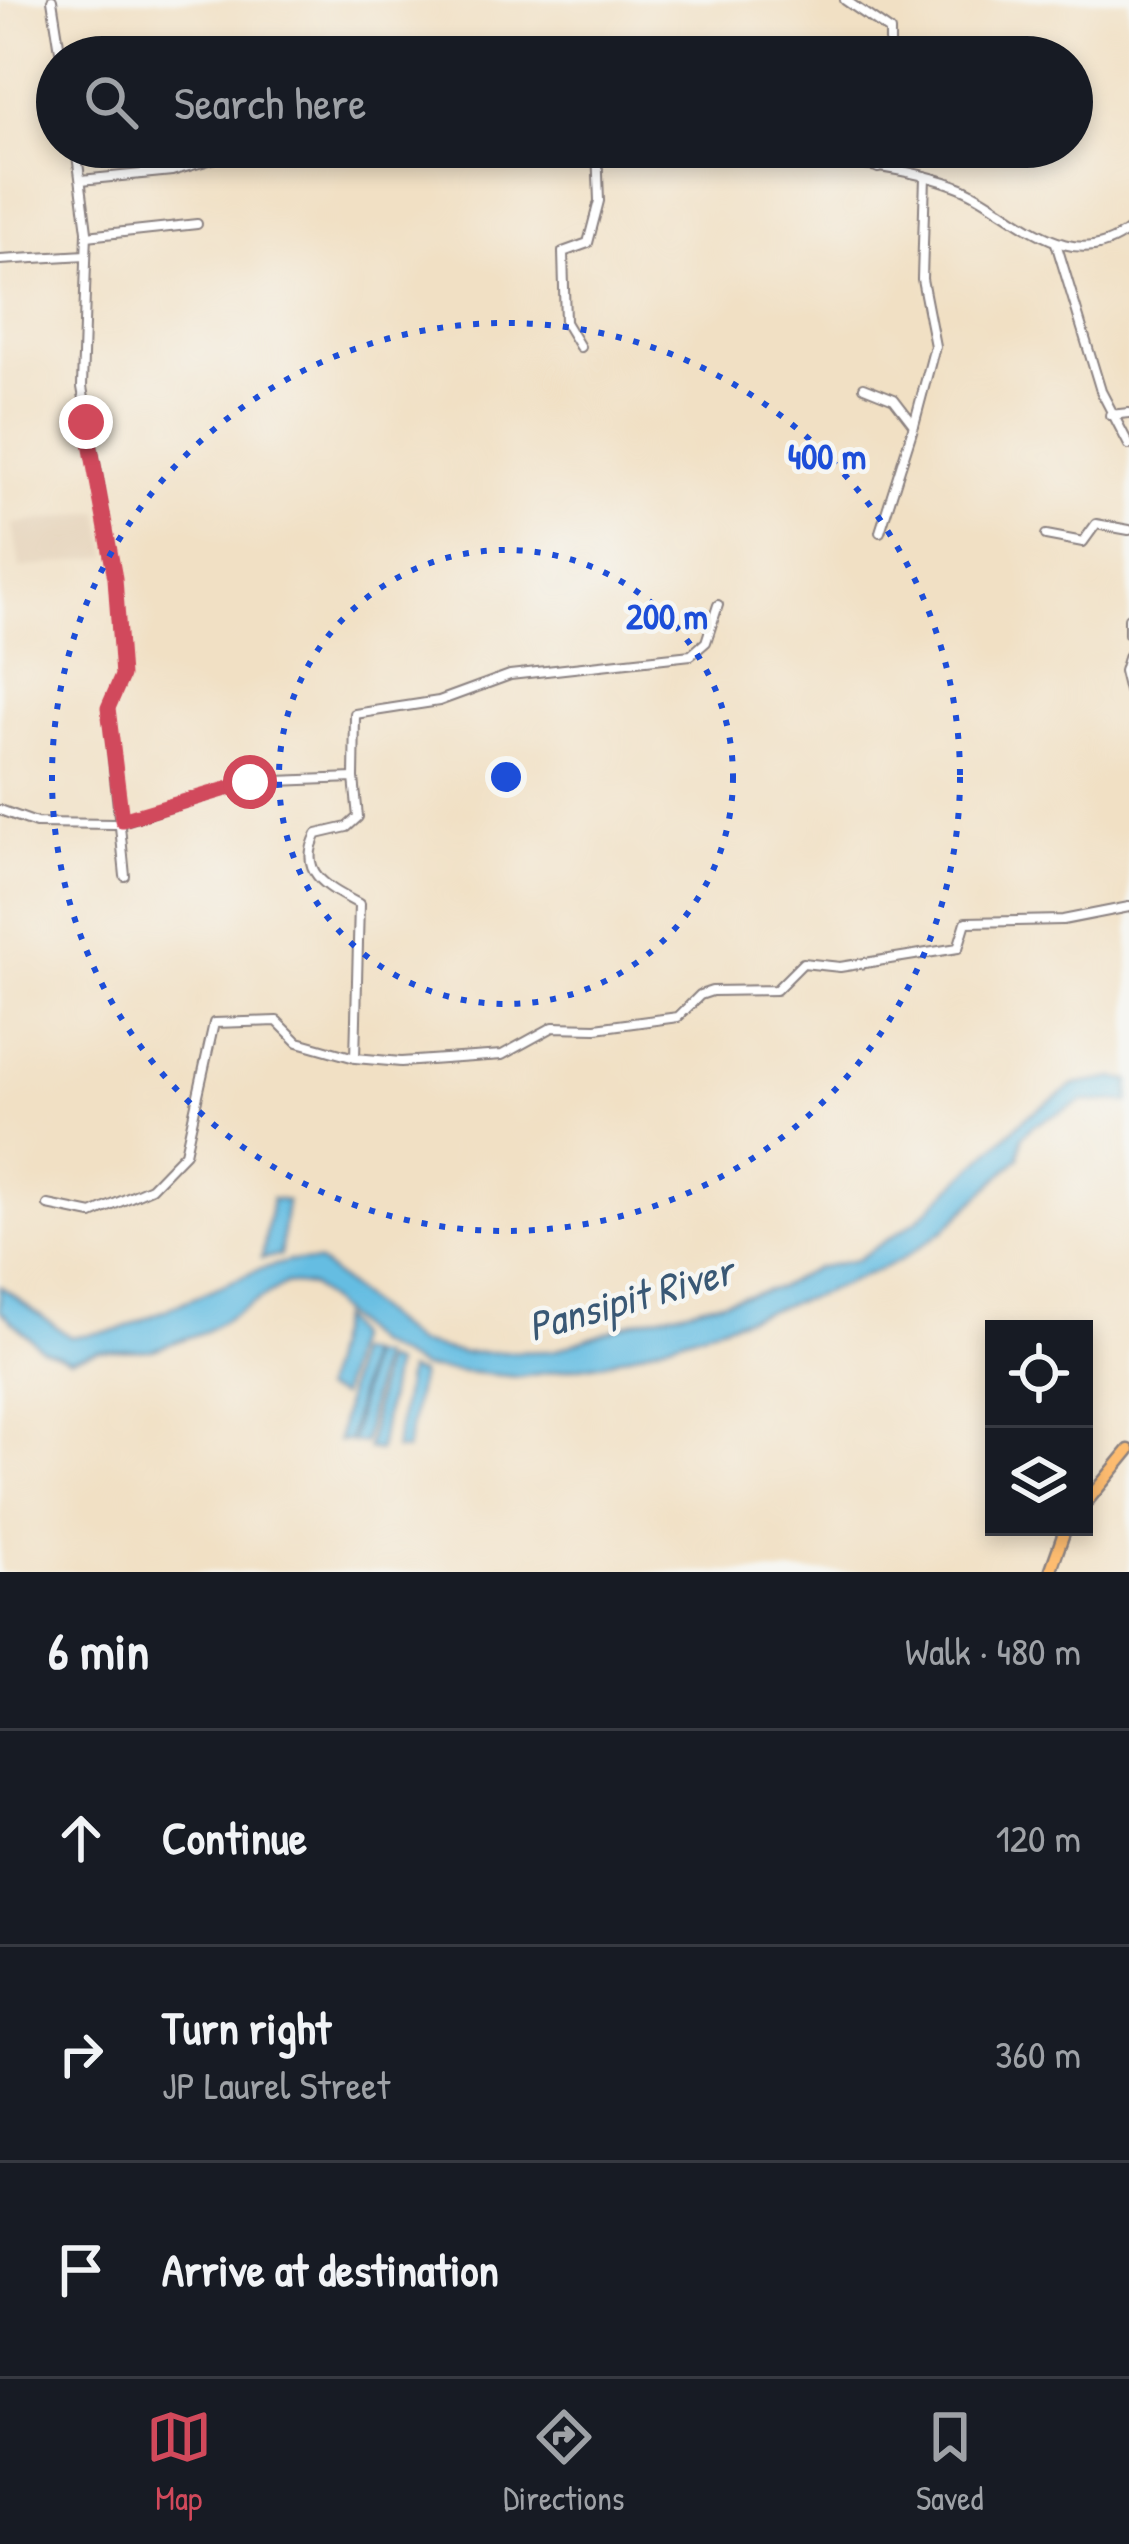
<!DOCTYPE html>
<html lang="en">
<head>
<meta charset="utf-8">
<style>
  body { margin:0; font-family:"Patrick Hand",sans-serif; background:#242831; color:#f1f3f6 }
  .controls { position:absolute; right:36px; bottom:36px; display:grid; overflow:hidden; border-radius:0px; box-shadow:0 6px 18px #0003 }
  .controls button { width:108px; height:108px; display:grid; place-items:center; padding:0; border:0; border-bottom:3px solid #363941; background:#171b24; color:#f1f3f6; font:60px sans-serif }
  .stop { position:absolute; width:36px; height:36px; margin:-27px; border:9px solid #d1495b; border-radius:50%; background:#fff }
  .stop.end { background:#d1495b; border-color:#fff; box-shadow:0 3px 12px #0008 }
  .list { margin:0; padding:0; list-style:none }
  h2 { display:flex; justify-content:space-between; align-items:center; height:156px; margin:0; padding:0 48px; font-size:51px }
  h2 small { font-size:39px; font-weight:400; color:#9ea1a6 }
  .list li { display:grid; grid-template-columns:78px 1fr auto; gap:36px; align-items:center; box-sizing:border-box; height:216px; padding:0 48px; border-top:3px solid #363941 }
  .list b { display:block; font-size:45px; white-space:nowrap }
  .list p { margin:0; font-size:39px; white-space:nowrap; color:#9ea1a6 }
  .list em { font-size:39px; font-style:normal; color:#9ea1a6 }
  .icon { flex:none; width:66px; height:66px; fill:none; stroke:currentColor; stroke-width:2; stroke-linecap:round; stroke-linejoin:round }
  .map { position:relative; flex:none; width:1129px; height:1572px; overflow:hidden }
  .search { position:absolute; background:#171b24; box-shadow:0 6px 18px #0003; left:36px; right:36px; top:36px; height:132px; display:flex; align-items:center; gap:30px; box-sizing:border-box; padding:0 42px; border-radius:66px; color:#9ea1a6; font-size:45px }
  .sheet { height:804px; background:#171b24 }
  nav { display:flex; justify-content:space-around; align-items:center; box-sizing:border-box; height:168px; border-top:3px solid #363941; background:#171b24; font-size:33px; color:#9ea1a6 }
  nav a { display:grid; justify-items:center; gap:6px }
  nav .on { color:#d1495b }
  .map>svg:first-child { display:block }
  .built { fill:#e4d0b5 }
  .water { fill:#65bde2; stroke:#44708e; stroke-width:3 }
  .lines { fill:none; stroke-linecap:round; stroke-linejoin:round }
  .minor-casing { stroke:#8a8180; stroke-width:12 }
  .major-casing { stroke:#8a8180; stroke-width:15 }
  .minor { stroke:#fff; stroke-width:8 }
  .major { stroke:#fdbc6f; stroke-width:10 }
  .route { stroke:#d1495b; stroke-width:15 }
  .ring { fill:none; stroke:#1d4ed8; stroke-width:6; stroke-dasharray:6 12 }
  .labels { text-anchor:middle; stroke-width:9; stroke-linejoin:round; paint-order:stroke }
  .water-label { font-size:42px; font-style:italic; fill:#395875; stroke:#f6f6f2 }
  .centre { fill:#1d4ed8; stroke:#f6f6f2; stroke-width:6 }
  .ring-label { font-size:36px; text-anchor:middle; font-weight:bold; fill:#1d4ed8; stroke:#f6f6f2; stroke-width:9; stroke-linejoin:round; paint-order:stroke }
</style>
</head>
<body>
<div class="map">
<svg width="1129" height="1572" viewBox="0 0 1129 1572">
  <rect width="100%" height="100%" fill="#f6f6f2"/>
  <filter id="ink" filterUnits="userSpaceOnUse"><feTurbulence type="fractalNoise" baseFrequency=".00833" numOctaves="2"/><feDisplacementMap in="SourceGraphic" scale="24" xChannelSelector="R" yChannelSelector="G"/><feConvolveMatrix kernelMatrix="1 2 1 2 8 2 1 2 1" color-interpolation-filters="sRGB"/></filter>
  <filter id="wash" filterUnits="userSpaceOnUse"><feTurbulence type="fractalNoise" baseFrequency=".004" numOctaves="4" result="noise"/><feDisplacementMap in="SourceGraphic" scale="48" xChannelSelector="R" yChannelSelector="G"/><feGaussianBlur stdDeviation="2.7" result="paint"/><feColorMatrix in="noise" values="0 0 0 0 0 0 0 0 0 0 0 0 0 0 0 0 0 1.4 0 .05"/><feComposite in="paint" operator="in"/></filter>
  <g filter="url(#wash)">
    <rect width="100%" height="100%" fill="#f1e0c4"/>
    <!-- built -->
    <polygon class="built" points="100,512 109,556 20,569 13,524"/>
    <!-- water -->
    <g class="water">
      <polygon points="1115,1078 1129,1080 1129,1102 1084,1101 1032,1126 1022,1136 1019,1158 943,1231 899,1261 823,1293 604,1363 519,1377 422,1368 372,1343 312,1286 287,1283 206,1331 153,1350 97,1351 69,1359 41,1348 0,1310 0,1286 70,1337 119,1330 258,1270 290,1261 319,1262 415,1343 462,1353 553,1351 636,1321 778,1288 816,1268 856,1260 916,1221 1026,1117 1075,1085"/>
      <polygon points="272,1199 287,1201 280,1256 262,1258"/>
      <polygon points="339,1317 353,1337 340,1396 322,1390"/>
      <polygon points="354,1352 366,1354 349,1441 338,1441"/>
      <polygon points="368,1355 379,1357 364,1443 352,1442"/>
      <polygon points="382,1361 393,1365 379,1451 368,1449"/>
      <polygon points="407,1371 420,1374 406,1450 395,1449"/>
    </g>
  </g>
  <g filter="url(#ink)">
    <g class="lines">
      <!-- minor casing -->
      <g class="minor-casing">
        <g id="minor">
          <polyline points="52,0 61,57"/>
          <polyline points="845,0 890,31 890,57"/>
          <polyline points="76,147 87,231 82,387 115,579 122,677 108,708 125,876"/>
          <path d="M640,147c96,12 225,6 314,38 57,20 110,95 175,45"/>
          <polyline points="878,168 881,147"/>
          <polyline points="81,180 172,171 216,158 414,147"/>
          <polyline points="87,236 197,224"/>
          <polyline points="1056,243 1101,391 1129,445"/>
          <polyline points="0,260 86,255"/>
          <polyline points="580,347 565,322 563,252 588,243 599,201 597,147"/>
          <polyline points="864,387 894,399 914,425 935,346 922,279 925,176"/>
          <polyline points="1110,415 1129,413"/>
          <polyline points="880,532 914,425"/>
          <polyline points="1046,535 1083,542 1096,524 1129,530"/>
          <polyline points="1129,618 1129,634"/>
          <polyline points="1129,655 1124,671 1129,691"/>
          <polyline points="354,778 355,714 439,701 510,675 691,655 706,642 718,605"/>
          <path d="M0,810l36,13 79,1 135,-42 104,-4 4,39 -11,10 -30,7c-21,39 12,54 42,70l-4,154 46,4 101,-7 51,-28 43,1 82,-11 22,-22 12,-4 64,-1 27,-27 37,4 118,-19 8,-26 97,-2 66,-13"/>
          <polyline points="48,1205 92,1214 151,1188 185,1153 214,1023 277,1021 298,1042 355,1058"/>
        </g>
      </g>
      <!-- major casing -->
      <g class="major-casing">
        <g id="major">
          <polyline points="1084,1505 1129,1450"/>
          <polyline points="1050,1572 1066,1527"/>
        </g>
      </g>
      <!-- minor -->
      <use href="#minor" class="minor"/>
      <!-- major -->
      <use href="#major" class="major"/>
    </g>
  </g>
  <g class="lines" filter="url(#ink)">
    <!-- route -->
    <polyline class="route" points="86,422 115,578 122,676 108,708 122,820 250,782"/>
  </g>
  <!-- distance rings -->
  <g class="ring">
    <circle cx="506" cy="777" r="227"/>
    <circle cx="506" cy="777" r="454"/>
  </g>
  <g class="labels">
    <!-- water labels -->
    <g class="water-label">
      <text transform="translate(630 1298) rotate(-16)" y="15">Pansipit River</text>
    </g>
  </g>
  <circle cx="506" cy="777" r="18" class="centre"/>
  <g class="ring-label">
    <text x="827" y="469">400 m</text>
    <text x="667" y="629">200 m</text>
  </g>
</svg>
<div class="controls">
<button><svg class="icon" aria-label="locate" viewBox="0 0 24 24"><circle cx="12" cy="12" r="6"/><path d="M12 2v4M12 18v4M2 12h4M18 12h4"/></svg></button>
<button><svg class="icon" aria-label="layers" viewBox="0 0 24 24"><path d="M12 4l9 5-9 5-9-5zM3 14l9 5 9-5"/></svg></button>
</div>
<div class="stop" style="left:250px;top:782px"></div>
<div class="stop end" style="left:86px;top:422px"></div>
<div class="search"><svg class="icon" aria-label="search" viewBox="0 0 24 24"><circle cx="10" cy="10" r="6"/><path d="M15 15l6 6"/></svg>Search here</div>
</div>
<section class="sheet">
<h2>6 min<small>Walk · 480 m</small></h2>
<ul class="list">
<li><svg class="icon" aria-label="ahead" viewBox="0 0 24 24"><path d="M12 20V5M6 11l6-6 6 6"/></svg><div><b>Continue</b></div><em>120 m</em></li>
<li><svg class="icon" aria-label="right" viewBox="0 0 24 24"><path d="M7 20v-9h11M14 6l5 5-5 5"/></svg><div><b>Turn right</b><p>JP Laurel Street</p></div><em>360 m</em></li>
<li><svg class="icon" aria-label="arrive" viewBox="0 0 24 24"><path d="M6 21V4h12l-3 4 3 4H6"/></svg><div><b>Arrive at destination</b></div></li>
</ul>
</section>
<nav>
<a class="on"><svg class="icon" aria-label="map" viewBox="0 0 24 24"><path d="M3 6l6-2 6 2 6-2v14l-6 2-6-2-6 2zM9 4v14M15 6v14"/></svg>Map</a>
<a><svg class="icon" aria-label="directions" viewBox="0 0 24 24"><path d="M12 3l9 9-9 9-9-9zM9 14v-3h6M13 9l2 2-2 2"/></svg>Directions</a>
<a><svg class="icon" aria-label="saved" viewBox="0 0 24 24"><path d="M7 4h10v16l-5-4-5 4z"/></svg>Saved</a>
</nav>
</body>
</html>
